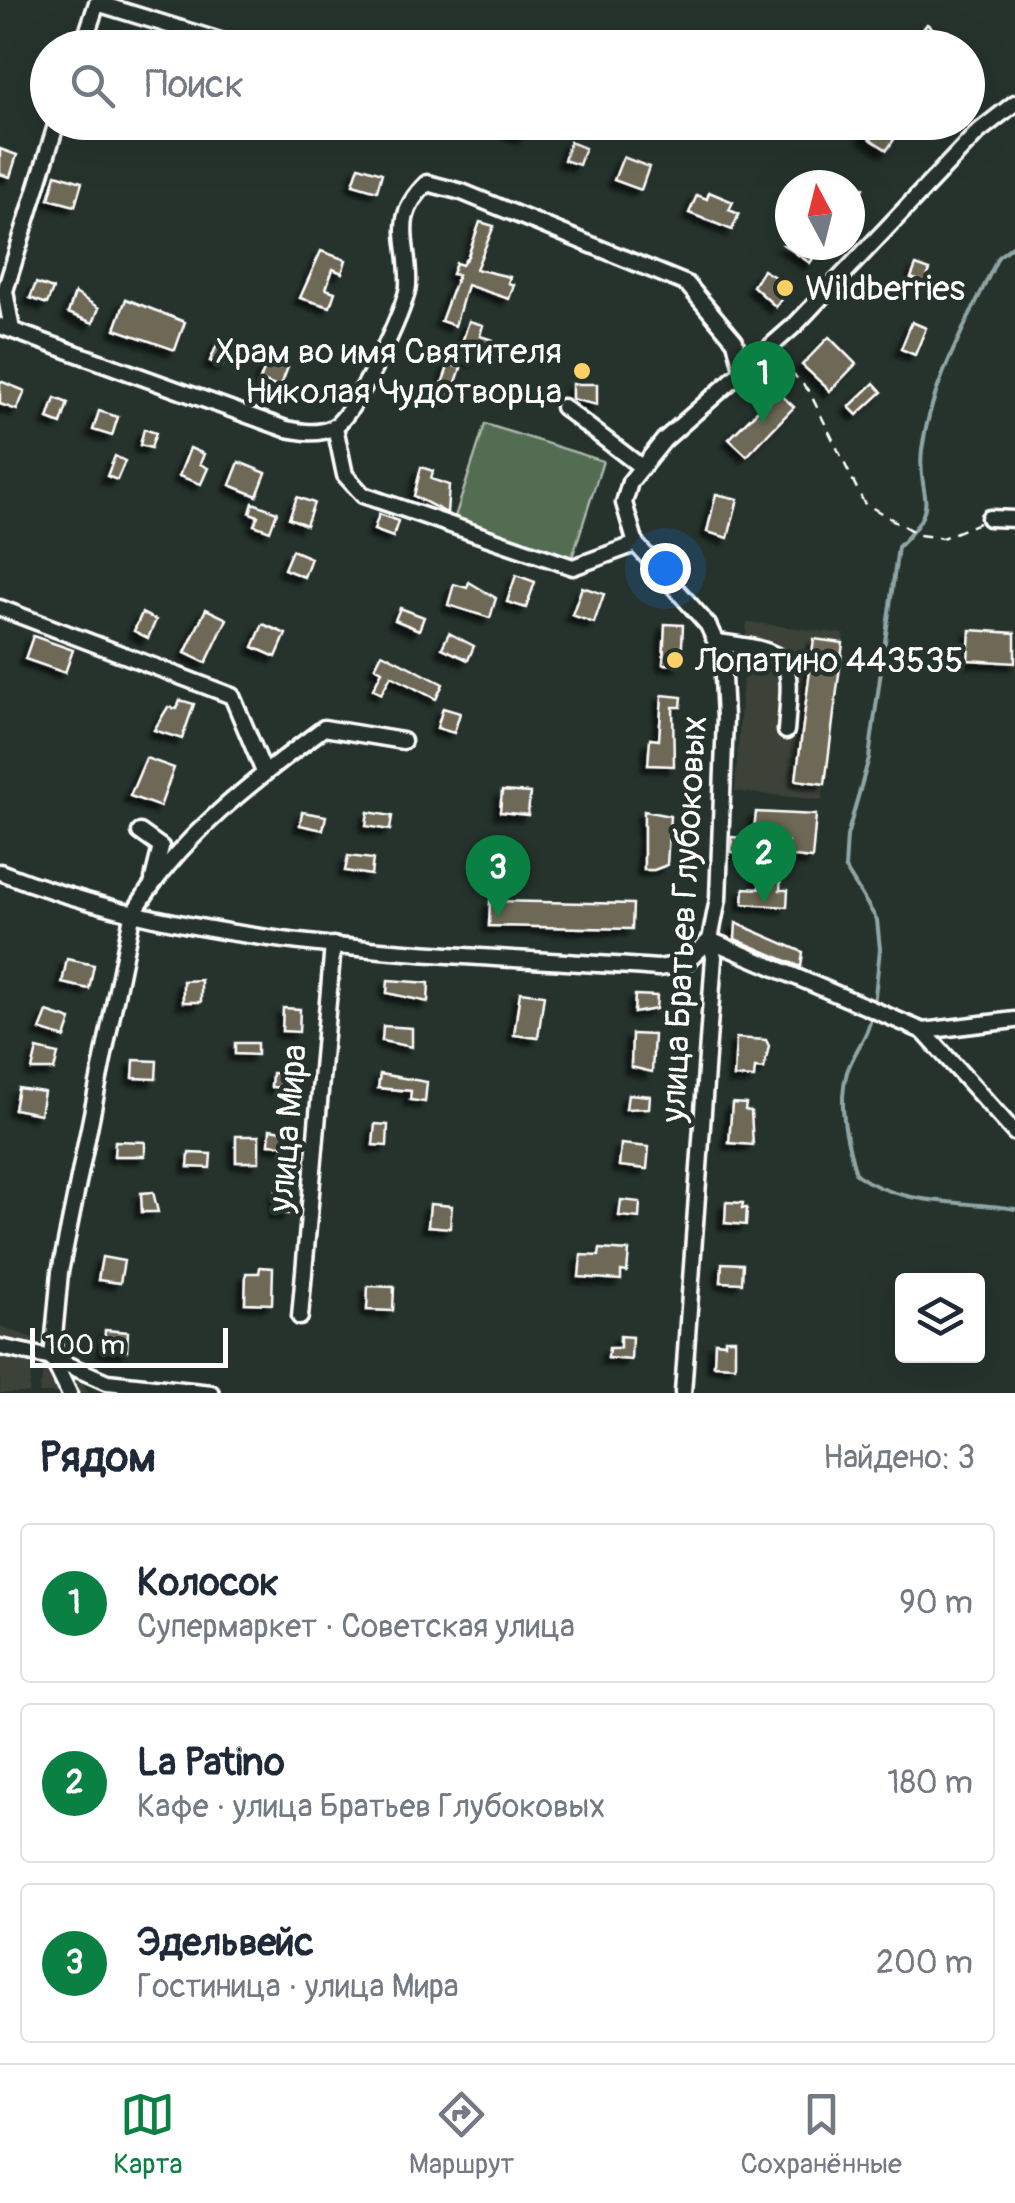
<!DOCTYPE html>
<html lang="ru">
<head>
<meta charset="utf-8">
<style>
  body { margin:0; font-family:Pangolin,sans-serif; background:#f6f6f7; color:#1f2937 }
  .controls { position:absolute; right:30px; bottom:30px; display:grid; overflow:hidden; border-radius:10px; box-shadow:0 10px 40px #0002 }
  .controls button { width:90px; height:90px; display:grid; place-items:center; padding:0; border:0; border-bottom:2px solid #e0e1e3; background:#fff; color:#1f2937; font:50px sans-serif }
  .compass { position:absolute; left:775px; top:170px; width:90px; height:90px; border-radius:50%; background:#fff; box-shadow:0 10px 40px #0002; rotate:353deg }
  .scale { position:absolute; left:30px; bottom:25px; width:198px; box-sizing:border-box; padding-left:10px; border:5px solid #fff; border-top:0; font-size:28px; line-height:35px; white-space:nowrap; color:#fff; -webkit-text-stroke:8px #26332d; paint-order:stroke }
  .you { position:absolute; left:665px; top:568px; width:35px; height:35px; margin:-25px; border:8px solid #fff; border-radius:50%; background:#1a73e8; box-shadow:0 0 0 15px #1a73e833 }
  .badge { display:grid; place-items:center; width:65px; height:65px; border-radius:50%; background:#0b8043; color:#fff; font-size:32px; font-weight:700 }
  .pin { position:absolute; translate:-50% -82px; filter:drop-shadow(0 2px 5px #0008) }
  .pin::after { content:''; position:absolute; top:52px; width:35px; height:30px; background:inherit; clip-path:polygon(0 0,100% 0,50% 100%) }
  .list { margin:0; padding:0; list-style:none }
  h2 { display:flex; justify-content:space-between; align-items:center; height:130px; margin:0; padding:0 40px; font-size:42px }
  h2 small { font-size:32px; font-weight:400; color:#747a83 }
  .list li { display:grid; grid-template-columns:65px 1fr auto; gap:30px; align-items:center; box-sizing:border-box; height:160px; margin:0 20px 20px; padding:0 20px; border:2px solid #e0e1e3; border-radius:10px }
  .list b { display:block; font-size:38px; white-space:nowrap }
  .list p { margin:0; font-size:32px; white-space:nowrap; color:#747a83 }
  .list em { font-size:32px; font-style:normal; color:#747a83 }
  .icon { flex:none; width:55px; height:55px; fill:none; stroke:currentColor; stroke-width:2; stroke-linecap:round; stroke-linejoin:round }
  .map { position:relative; flex:none; width:1015px; height:1393px; overflow:hidden }
  .search { position:absolute; background:#fff; box-shadow:0 10px 40px #0002; left:30px; right:30px; top:30px; height:110px; display:flex; align-items:center; gap:25px; box-sizing:border-box; padding:0 35px; border-radius:55px; color:#747a83; font-size:38px }
  .sheet { height:670px; background:#fff }
  nav { display:flex; justify-content:space-around; align-items:center; box-sizing:border-box; height:140px; border-top:2px solid #e0e1e3; background:#fff; font-size:28px; color:#747a83 }
  nav a { display:grid; justify-items:center; gap:5px }
  nav .on { color:#0b8043 }
  .map>svg:first-child { display:block }
  .built { fill:#3c4339 }
  .green { fill:#536d53; stroke:#a9b6a9; stroke-width:2.5 }
  .lines { fill:none; stroke-linecap:round; stroke-linejoin:round }
  .stream { stroke:#90a6a6; stroke-width:4 }
  .building { fill:#6e6756; stroke:#fff; stroke-width:2.5; filter:url(#shadow) }
  .minor-casing { stroke:#fff; stroke-width:21 }
  .path { stroke:#fff; stroke-width:2.5; stroke-dasharray:10 8; stroke-linecap:butt }
  .minor { stroke:#26332d; stroke-width:14 }
  .poi-dot { fill:#ffd166; stroke:#26332d; stroke-width:4 }
  .labels { text-anchor:middle; stroke-width:9; stroke-linejoin:round; paint-order:stroke }
  .poi-label { font-size:35px; fill:#fff; stroke:#26332d; text-anchor:start }
  .street-label { font-size:35px; fill:#fff; stroke:#26332d }
</style>
</head>
<body>
<div class="map">
<svg width="1015" height="1393" viewBox="0 0 1015 1393">
  <defs>
    <filter id="shadow"><feDropShadow dx="-6" dy="6" stdDeviation="2.5" flood-color="#0009"/></filter>
  </defs>
  <rect width="100%" height="100%" fill="#26332d"/>
  <filter id="ink" filterUnits="userSpaceOnUse"><feTurbulence type="fractalNoise" baseFrequency=".01" numOctaves="2"/><feDisplacementMap in="SourceGraphic" scale="20" xChannelSelector="R" yChannelSelector="G"/><feConvolveMatrix kernelMatrix="1 2 1 2 8 2 1 2 1" color-interpolation-filters="sRGB"/></filter>
  <g filter="url(#ink)">
    <!-- built -->
    <g class="built">
      <polygon points="747,622 844,634 822,800 735,791"/>
      <polygon points="0,1326 35,1339 29,1393 0,1393"/>
      <polygon points="72,1360 88,1393 39,1393 44,1367"/>
    </g>
    <!-- green -->
    <polygon class="green" points="485,424 603,461 572,558 454,520"/>
    <g class="lines">
      <!-- stream -->
      <g class="stream">
        <path d="M874,1005l6,-56 -3,-29 -32,-52 2,-32 22,-78 29,-211c47,-46 18,-47 24,-97 9,-68 48,-132 76,-193l17,-13"/>
        <path d="M872,1014c-4,23 -18,37 -25,58 -10,33 0,70 9,102 45,33 106,26 159,35"/>
      </g>
    </g>
    <!-- building -->
    <g class="building">
      <polygon points="927,24 946,38 939,48 928,48 916,38"/>
      <polygon points="510,122 528,126 524,137 507,130"/>
      <polygon points="873,122 895,138 887,150 864,135"/>
      <polygon points="570,142 585,148 579,165 564,160"/>
      <polygon points="0,149 17,155 10,177 0,174"/>
      <polygon points="623,157 649,167 641,190 614,180"/>
      <polygon points="359,166 382,173 377,191 353,184"/>
      <polygon points="56,174 82,182 75,206 49,199"/>
      <polygon points="850,178 864,188 850,207"/>
      <polygon points="709,192 733,202 729,210 739,214 732,230 689,213 697,195 707,199"/>
      <polygon points="480,222 494,226 476,269 510,277 508,283 514,285 509,299 467,285 455,326 441,321 458,275 452,274 456,263 462,265 468,256"/>
      <polygon points="784,245 822,245 810,263"/>
      <polygon points="321,251 346,260 342,273 333,269 326,289 335,292 330,307 300,298"/>
      <polygon points="916,265 930,270 925,283 911,278"/>
      <polygon points="763,270 790,286 776,307 753,286"/>
      <polygon points="36,283 53,289 47,304 30,298"/>
      <polygon points="75,293 99,308 93,323 68,313"/>
      <polygon points="126,299 185,322 175,350 115,329"/>
      <polygon points="469,321 483,325 480,336 493,340 487,356 480,353 477,361 458,355"/>
      <polygon points="912,322 926,328 915,355 901,349"/>
      <polygon points="829,337 856,364 830,391 802,365"/>
      <polygon points="219,340 230,344 222,366 210,361"/>
      <polygon points="268,359 288,367 280,388 260,380"/>
      <polygon points="449,364 461,368 449,402 437,398"/>
      <polygon points="0,381 25,391 17,410 0,404"/>
      <polygon points="874,383 882,392 857,415 849,407"/>
      <polygon points="572,384 597,384 597,405 572,399"/>
      <polygon points="777,391 794,407 747,456 729,439"/>
      <polygon points="55,398 68,403 61,424 48,419"/>
      <polygon points="99,411 118,417 112,436 93,430"/>
      <polygon points="144,429 156,433 151,448 140,445"/>
      <polygon points="190,448 204,454 200,464 208,468 201,484 179,476"/>
      <polygon points="115,456 125,461 117,480 107,476"/>
      <polygon points="239,462 266,473 257,496 230,485"/>
      <polygon points="421,467 433,471 431,479 449,485 447,513 414,496"/>
      <polygon points="716,494 738,499 728,538 707,532"/>
      <polygon points="297,497 314,503 306,525 289,518"/>
      <polygon points="253,503 277,512 270,531 254,525 258,516 250,513"/>
      <polygon points="379,514 398,521 393,537 374,530"/>
      <polygon points="292,550 311,558 304,577 284,569"/>
      <polygon points="516,575 535,582 526,608 507,602"/>
      <polygon points="469,582 496,598 490,618 448,605 454,584 467,588"/>
      <polygon points="582,587 604,594 594,623 572,615"/>
      <polygon points="400,608 424,617 419,630 395,620"/>
      <polygon points="206,609 227,619 206,663 185,653"/>
      <polygon points="142,613 156,620 148,638 134,631"/>
      <polygon points="263,624 286,634 276,657 253,647"/>
      <polygon points="665,624 683,625 681,665 663,664"/>
      <polygon points="970,630 1015,633 1015,663 968,660"/>
      <polygon points="449,633 474,646 468,660 442,648"/>
      <polygon points="33,636 73,650 65,673 25,659"/>
      <polygon points="814,639 843,643 825,784 796,780"/>
      <polygon points="382,653 443,684 436,699 391,676 381,694 373,689 382,671 375,667"/>
      <polygon points="662,695 682,697 681,707 673,707 674,766 648,765 650,739 659,740"/>
      <polygon points="180,700 194,704 182,739 154,730 168,707 177,709"/>
      <polygon points="443,708 460,713 454,733 437,728"/>
      <polygon points="146,758 174,768 160,807 130,796"/>
      <polygon points="502,791 530,793 528,815 500,812"/>
      <polygon points="644,811 670,816 667,865 654,870 644,870"/>
      <polygon points="302,812 326,816 323,830 300,825"/>
      <polygon points="368,812 392,816 390,830 366,826"/>
      <polygon points="756,812 816,815 812,859 786,856 788,842 753,839"/>
      <polygon points="732,837 752,839 751,854 731,852"/>
      <polygon points="348,856 373,859 371,875 345,871"/>
      <polygon points="761,861 782,863 780,890 788,890 787,907 743,904 744,888 759,889"/>
      <polygon points="490,901 633,904 632,929 489,926"/>
      <polygon points="736,923 803,952 801,967 735,939"/>
      <polygon points="67,959 94,965 89,989 62,983"/>
      <polygon points="201,980 201,1002 183,1002 183,981"/>
      <polygon points="388,980 429,983 428,1002 387,993"/>
      <polygon points="520,992 544,995 538,1038 514,1035"/>
      <polygon points="635,995 657,996 656,1009 634,1013"/>
      <polygon points="283,1008 300,1009 299,1032 282,1031"/>
      <polygon points="47,1012 71,1020 65,1038 40,1030"/>
      <polygon points="383,1026 412,1028 412,1047 382,1041"/>
      <polygon points="632,1034 654,1035 652,1072 631,1067"/>
      <polygon points="736,1038 766,1040 769,1046 764,1069 755,1068 754,1078 734,1077"/>
      <polygon points="235,1043 257,1043 257,1055 235,1054"/>
      <polygon points="37,1049 58,1054 54,1070 32,1070"/>
      <polygon points="134,1060 157,1061 156,1079 133,1078"/>
      <polygon points="272,1073 296,1075 296,1088 271,1087"/>
      <polygon points="380,1074 427,1082 425,1102 410,1100 411,1091 378,1088"/>
      <polygon points="18,1088 44,1092 40,1114 14,1109"/>
      <polygon points="628,1094 650,1096 649,1108 626,1109"/>
      <polygon points="732,1103 746,1104 745,1110 751,1111 753,1145 729,1143"/>
      <polygon points="375,1124 388,1125 387,1146 373,1145"/>
      <polygon points="270,1129 295,1133 294,1146 269,1144"/>
      <rect x="236" y="1136" width="23" height="26"/>
      <polygon points="115,1141 145,1142 145,1156 114,1156"/>
      <polygon points="621,1144 649,1147 647,1169 619,1166"/>
      <polygon points="189,1153 211,1154 210,1168 188,1167"/>
      <polygon points="276,1191 289,1192 288,1214 275,1213"/>
      <polygon points="153,1192 158,1212 142,1212 141,1193"/>
      <polygon points="621,1200 640,1202 639,1218 619,1216"/>
      <polygon points="726,1202 743,1203 742,1208 747,1208 746,1225 725,1223"/>
      <polygon points="430,1204 452,1206 450,1228 428,1226"/>
      <polygon points="600,1249 629,1251 627,1272 621,1271 621,1280 579,1277 581,1255 599,1256"/>
      <polygon points="102,1257 124,1261 120,1283 98,1280"/>
      <polygon points="722,1263 743,1264 742,1283 721,1282"/>
      <polygon points="260,1267 273,1268 272,1304 245,1303 246,1273 259,1273"/>
      <polygon points="368,1286 394,1287 393,1311 367,1310"/>
      <polygon points="105,1330 128,1332 127,1351 104,1350"/>
      <polygon points="620,1336 632,1337 631,1360 608,1358 609,1348 620,1348"/>
      <polygon points="725,1339 735,1339 735,1366 714,1365 715,1342 725,1343"/>
    </g>
    <g class="lines">
      <!-- minor casing -->
      <g class="minor-casing">
        <g id="minor">
          <polyline points="82,48 97,3 243,48"/>
          <path d="M0,326l286,103c16,3 31,6 46,-1 21,-9 75,-120 76,-143 2,-44 -19,-65 19,-102l35,9 225,92 48,57 7,28"/>
          <polyline points="12,330 5,291 57,122"/>
          <polyline points="563,407 640,466"/>
          <polyline points="335,427 345,475 363,495 573,567 636,544"/>
          <polyline points="989,518 1015,519"/>
          <polyline points="0,608 232,696 264,772"/>
          <path d="M717,642c78,10 75,14 69,89"/>
          <polyline points="140,832 161,847 153,879"/>
          <path d="M0,872c209,82 437,80 658,96l26,-4 26,-24"/>
          <polyline points="710,940 923,1031 1015,1020"/>
          <polyline points="923,1031 1015,1133"/>
          <polyline points="300,1317 333,945"/>
          <polyline points="0,1347 52,1358 107,1382 211,1393"/>
          <path d="M69,1393l-17,-35 8,-86 72,-356c43,-76 122,-136 192,-188l79,13"/>
          <polyline points="683,1393 714,957 710,940 718,899 725,718 722,656 708,625 636,544 624,503 630,482 664,440 796,324 978,132 1015,103"/>
        </g>
      </g>
      <!-- path -->
      <polyline class="path" points="778,358 809,391 864,503 919,535 942,538 979,523"/>
      <!-- minor -->
      <use href="#minor" class="minor"/>
    </g>
  </g>
  <!-- markers -->
  <g class="poi-dot">
    <circle cx="785" cy="288" r="10"/>
    <circle cx="582" cy="371" r="10"/>
    <circle cx="675" cy="660" r="10"/>
  </g>
  <g class="labels">
    <!-- poi labels -->
    <g class="poi-label">
      <text x="805" y="300">Wildberries</text>
      <text x="562" y="363" text-anchor="end">Храм во имя Святителя<tspan x="562" dy="40">Николая Чудотворца</tspan></text>
      <text x="695" y="672">Лопатино 443535</text>
    </g>
    <!-- street labels -->
    <g class="street-label">
      <text transform="translate(683 919) rotate(-87)" y="12">улица Братьев Глубоковых</text>
      <text transform="translate(287 1128) rotate(-85)" y="12">улица Мира</text>
    </g>
  </g>
</svg>
<div class="controls">
<button><svg class="icon" aria-label="layers" viewBox="0 0 24 24"><path d="M12 4l9 5-9 5-9-5zM3 14l9 5 9-5"/></svg></button>
</div>
<svg class="compass" viewBox="-18 -18 36 36"><path d="M0-13l5 13h-10z" fill="#e53935"/><path d="M0 13l5-13h-10z" fill="#747a83"/></svg>
<div class="scale">100 m</div>
<div class="you"></div>
<div class="pin badge" style="left:763px;top:423px">1</div>
<div class="pin badge" style="left:764px;top:903px">2</div>
<div class="pin badge" style="left:498px;top:917px">3</div>
<div class="search"><svg class="icon" aria-label="search" viewBox="0 0 24 24"><circle cx="10" cy="10" r="6"/><path d="M15 15l6 6"/></svg>Поиск</div>
</div>
<section class="sheet">
<h2>Рядом<small>Найдено: 3</small></h2>
<ul class="list">
<li><span class="badge">1</span><div><b>Колосок</b><p>Супермаркет · Советская улица</p></div><em>90 m</em></li>
<li><span class="badge">2</span><div><b>La Patino</b><p>Кафе · улица Братьев Глубоковых</p></div><em>180 m</em></li>
<li><span class="badge">3</span><div><b>Эдельвейс</b><p>Гостиница · улица Мира</p></div><em>200 m</em></li>
</ul>
</section>
<nav>
<a class="on"><svg class="icon" aria-label="map" viewBox="0 0 24 24"><path d="M3 6l6-2 6 2 6-2v14l-6 2-6-2-6 2zM9 4v14M15 6v14"/></svg>Карта</a>
<a><svg class="icon" aria-label="directions" viewBox="0 0 24 24"><path d="M12 3l9 9-9 9-9-9zM9 14v-3h6M13 9l2 2-2 2"/></svg>Маршрут</a>
<a><svg class="icon" aria-label="saved" viewBox="0 0 24 24"><path d="M7 4h10v16l-5-4-5 4z"/></svg>Сохранённые</a>
</nav>
</body>
</html>
